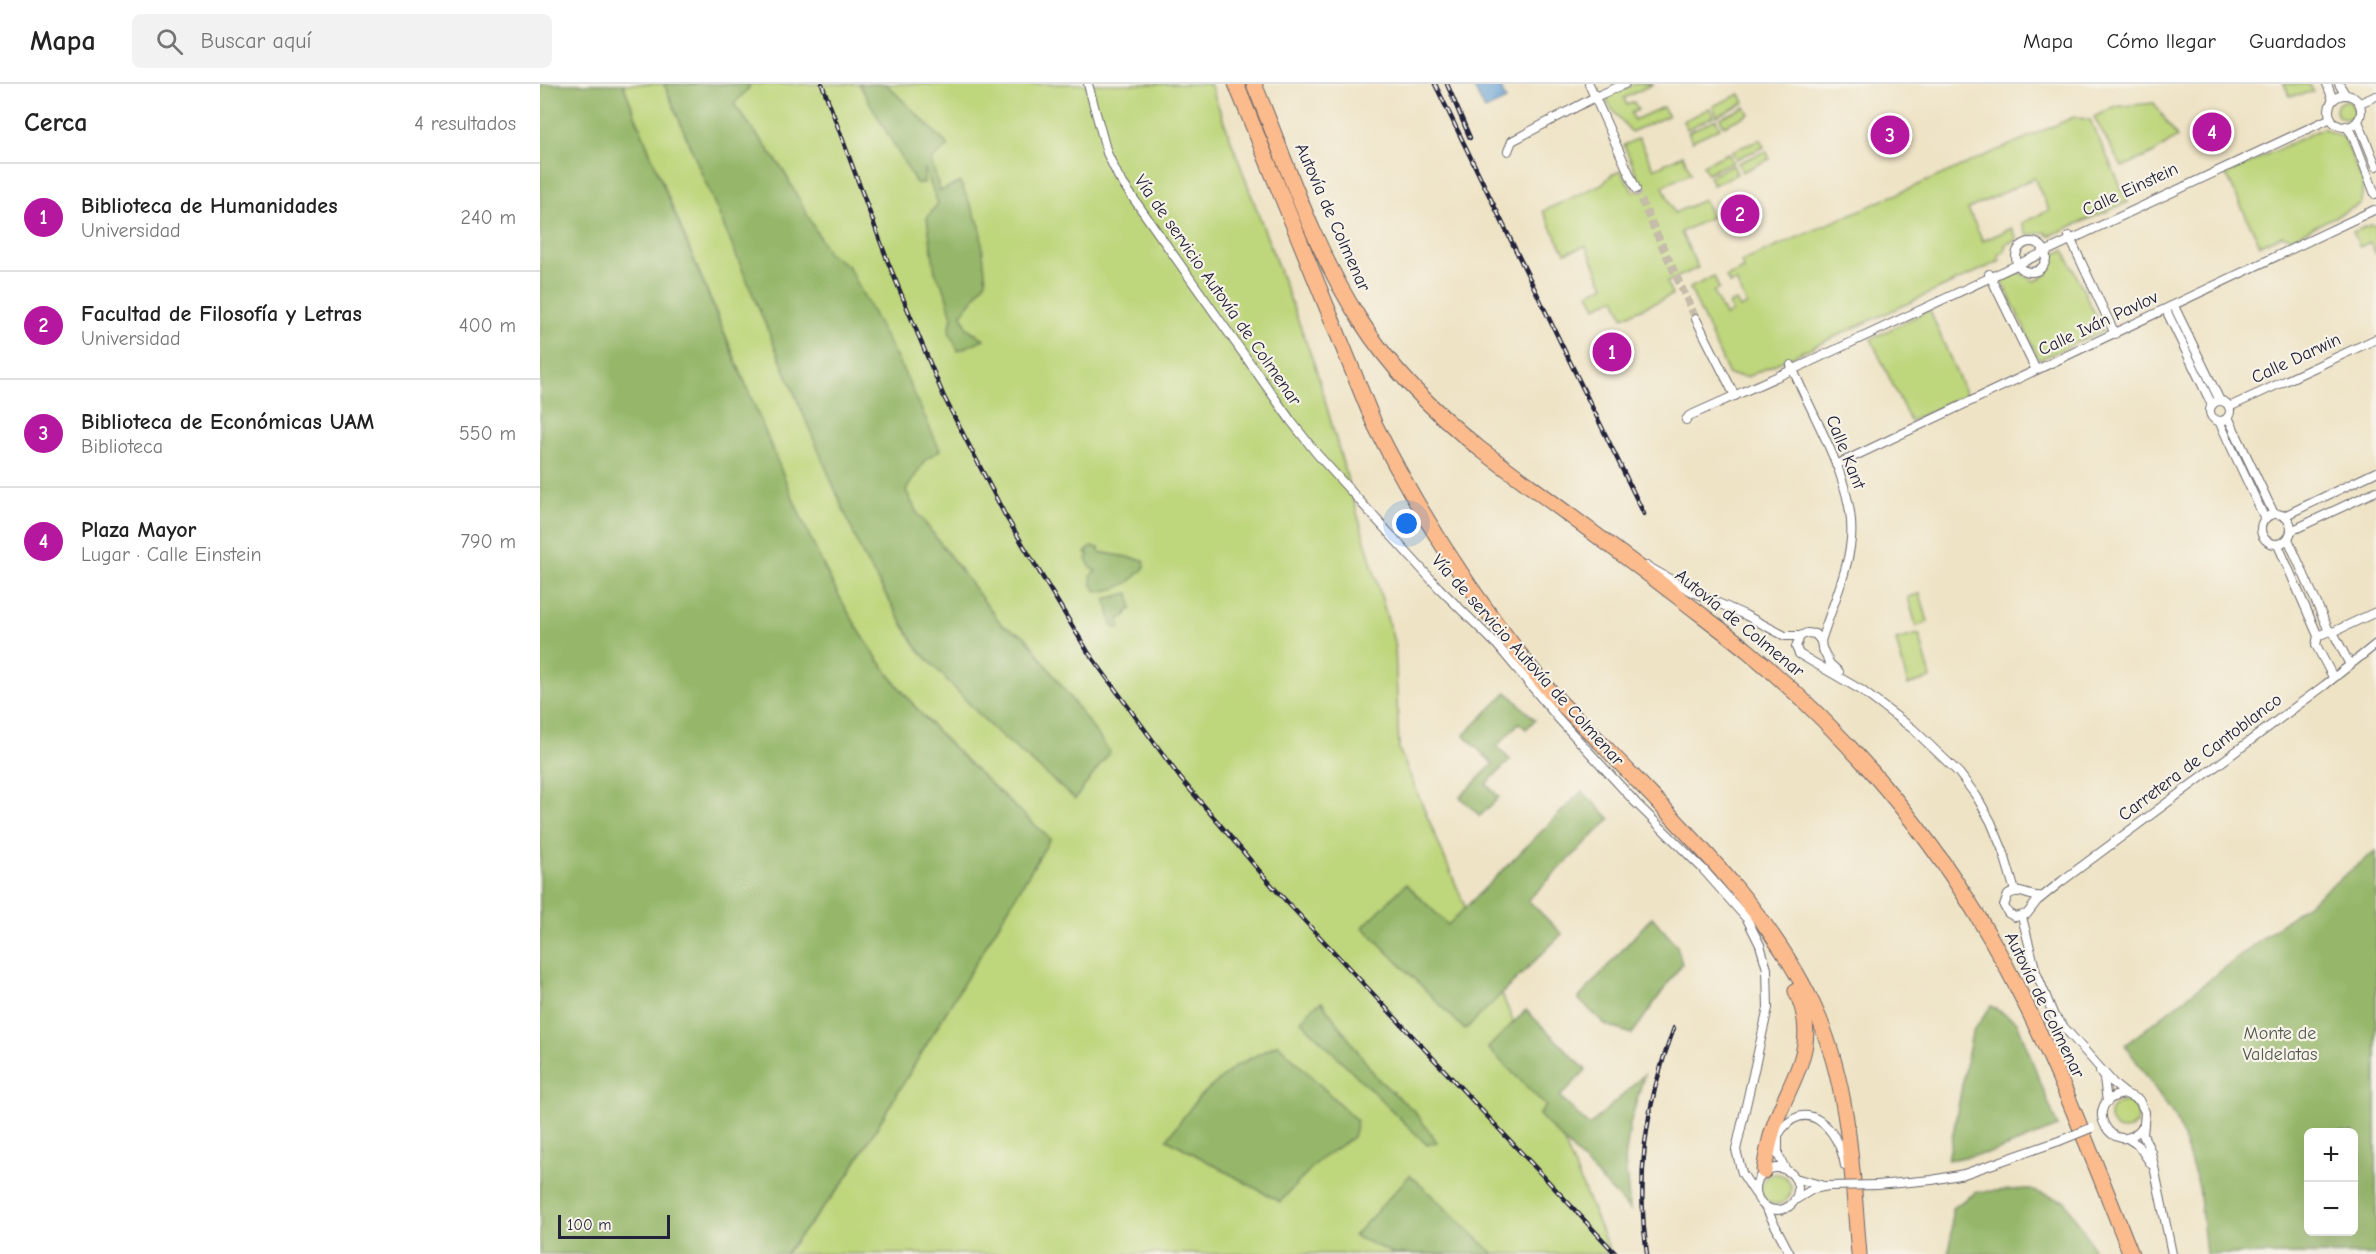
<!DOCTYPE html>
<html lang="es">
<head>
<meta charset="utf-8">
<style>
  body { margin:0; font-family:"Comic Neue",sans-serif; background:#f2f2f2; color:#222 }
  .controls { position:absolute; right:18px; bottom:18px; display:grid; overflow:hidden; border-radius:9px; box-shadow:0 6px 24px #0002 }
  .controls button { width:54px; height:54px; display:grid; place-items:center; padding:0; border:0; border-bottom:2px solid #e0e0e0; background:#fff; color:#222; font:30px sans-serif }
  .scale { position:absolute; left:18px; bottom:15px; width:112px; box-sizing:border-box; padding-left:6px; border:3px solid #22223b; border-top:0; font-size:16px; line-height:21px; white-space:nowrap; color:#22223b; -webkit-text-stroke:4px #f7f3e8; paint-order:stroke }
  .you { position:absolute; left:867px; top:440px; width:21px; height:21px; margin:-15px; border:4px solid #fff; border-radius:50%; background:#1a73e8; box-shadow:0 0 0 9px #1a73e833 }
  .badge { display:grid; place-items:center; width:39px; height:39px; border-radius:50%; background:#b5179e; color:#fff; font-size:20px; font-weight:700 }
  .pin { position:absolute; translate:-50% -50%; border:3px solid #fff; box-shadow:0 2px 6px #0006 }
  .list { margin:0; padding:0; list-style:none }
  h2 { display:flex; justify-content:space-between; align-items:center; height:78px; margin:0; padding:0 24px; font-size:26px }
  h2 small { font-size:20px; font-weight:400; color:#767676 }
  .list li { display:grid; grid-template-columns:39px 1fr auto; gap:18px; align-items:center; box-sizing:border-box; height:108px; padding:0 24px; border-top:2px solid #e0e0e0 }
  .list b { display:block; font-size:22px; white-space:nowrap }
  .list p { margin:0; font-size:20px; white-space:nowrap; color:#767676 }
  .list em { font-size:20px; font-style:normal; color:#767676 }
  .icon { flex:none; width:33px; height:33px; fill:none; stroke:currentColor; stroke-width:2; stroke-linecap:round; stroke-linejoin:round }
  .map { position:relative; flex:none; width:1836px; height:1170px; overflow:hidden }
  header { display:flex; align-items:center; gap:36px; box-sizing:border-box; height:84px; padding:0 30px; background:#fff; border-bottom:2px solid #e0e0e0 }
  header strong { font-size:28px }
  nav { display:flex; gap:33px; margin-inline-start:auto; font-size:21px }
  .search { width:420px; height:54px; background:#f2f2f2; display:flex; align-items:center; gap:15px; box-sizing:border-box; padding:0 21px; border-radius:9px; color:#767676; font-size:22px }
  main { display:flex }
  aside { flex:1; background:#fff }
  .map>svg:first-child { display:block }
  .green { fill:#bed67b; stroke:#707c5b; stroke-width:1.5 }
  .forest { fill:#96b76b; stroke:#5c6c53; stroke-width:1.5; fill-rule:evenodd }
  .water { fill:#609fd2; stroke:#416086; stroke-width:1.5 }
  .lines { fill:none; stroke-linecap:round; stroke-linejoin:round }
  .street-tunnel { stroke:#c5bca9; stroke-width:8; stroke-dasharray:8 4; stroke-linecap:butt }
  .street-casing { stroke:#69666b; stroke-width:10 }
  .highway-casing { stroke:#69666b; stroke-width:17 }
  .street { stroke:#fff; stroke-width:8 }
  .highway { stroke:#fbbb8c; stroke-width:15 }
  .rail-casing { stroke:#22223b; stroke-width:4.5 }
  .rail { stroke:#f7f3e8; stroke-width:2; stroke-dasharray:7; stroke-linecap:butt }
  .street-bridge-casing { stroke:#69666b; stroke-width:10; stroke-linecap:butt }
  .street-bridge { stroke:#fff; stroke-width:8 }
  .labels { text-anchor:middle; stroke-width:4.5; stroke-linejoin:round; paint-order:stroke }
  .street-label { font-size:18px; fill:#22223b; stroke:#f7f3e8 }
  .park-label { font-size:18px; fill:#51584e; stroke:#f7f3e8 }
</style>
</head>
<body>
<header>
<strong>Mapa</strong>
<div class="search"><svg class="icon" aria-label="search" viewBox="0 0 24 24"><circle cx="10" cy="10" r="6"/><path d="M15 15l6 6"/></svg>Buscar aquí</div>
<nav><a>Mapa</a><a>Cómo llegar</a><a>Guardados</a></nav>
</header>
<main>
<aside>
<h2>Cerca<small>4 resultados</small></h2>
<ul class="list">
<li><span class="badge">1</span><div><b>Biblioteca de Humanidades</b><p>Universidad</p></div><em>240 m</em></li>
<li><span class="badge">2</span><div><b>Facultad de Filosofía y Letras</b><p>Universidad</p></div><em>400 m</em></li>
<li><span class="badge">3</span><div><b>Biblioteca de Económicas UAM</b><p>Biblioteca</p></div><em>550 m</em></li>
<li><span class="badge">4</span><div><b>Plaza Mayor</b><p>Lugar · Calle Einstein</p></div><em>790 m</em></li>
</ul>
</aside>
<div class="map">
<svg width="1836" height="1170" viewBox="0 0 1836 1170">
  <rect width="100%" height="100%" fill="#f7f3e8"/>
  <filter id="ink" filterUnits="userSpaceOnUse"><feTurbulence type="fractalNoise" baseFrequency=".0167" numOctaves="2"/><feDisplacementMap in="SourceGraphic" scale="12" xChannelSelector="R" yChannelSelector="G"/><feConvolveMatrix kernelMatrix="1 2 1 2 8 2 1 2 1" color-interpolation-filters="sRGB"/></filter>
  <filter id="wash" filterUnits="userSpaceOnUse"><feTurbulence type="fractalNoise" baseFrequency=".008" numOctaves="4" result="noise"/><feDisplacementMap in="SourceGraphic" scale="24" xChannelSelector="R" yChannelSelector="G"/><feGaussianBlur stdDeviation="1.35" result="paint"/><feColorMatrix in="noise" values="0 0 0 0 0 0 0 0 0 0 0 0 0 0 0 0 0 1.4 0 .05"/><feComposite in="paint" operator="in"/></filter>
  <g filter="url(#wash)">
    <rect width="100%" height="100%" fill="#eee3c5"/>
    <!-- green -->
    <g class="green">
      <path d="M83,0h587l105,282 80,279 4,104 212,505h-826l59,-72 206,-343c-63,-59 -129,-115 -177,-187 -54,-79 -87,-170 -123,-257 -42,-104 -87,-207 -127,-311z"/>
      <path d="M1094,0h19l-29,14 3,7 7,-3 4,8 -7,3 3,7 29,-13 5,9 -37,16c-8,-11 -18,-19 -24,-31l1,-5z"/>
      <polygon points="1744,0 1769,0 1773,8 1750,12"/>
      <polygon points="1200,10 1204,19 1177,32 1173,22"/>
      <circle cx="1805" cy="26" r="9"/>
      <polygon points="1614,19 1637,53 1612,70 1582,83 1554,33 1573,23"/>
      <polygon points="1205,23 1209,30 1184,42 1180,34"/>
      <polygon points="1170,24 1174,32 1147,45 1143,37"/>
      <polygon points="1534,33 1550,36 1588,118 1509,152 1506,148 1488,151 1482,139 1509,126 1494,94 1428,125 1443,157 1472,144 1477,155 1465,161 1465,167 1458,171 1460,177 1207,293 1189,291 1150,204 1174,192 1179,205 1173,208 1185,231 1192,228 1189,220 1196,217 1200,224 1207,221 1196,197 1190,200 1186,193 1204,185 1201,178"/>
      <polygon points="1176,35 1180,44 1152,57 1148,48"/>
      <polygon points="1783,44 1804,54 1823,99 1821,120 1751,154 1742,151 1720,161 1686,90"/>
      <polygon points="1099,54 1114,85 1143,71 1151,89 1123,102 1134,129 1164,116 1172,133 1141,148 1158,184 1127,198 1132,211 1083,233 1075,214 1056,223 1049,209 1064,202 1046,162 1025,169 1003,127 1064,99 1071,91 1081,87 1093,108 1103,105 1084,61"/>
      <polygon points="1220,55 1224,63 1196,75 1192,67"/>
      <polygon points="1226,67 1230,75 1202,88 1198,79"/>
      <polygon points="1188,69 1193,78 1167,89 1163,81"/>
      <polygon points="1193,81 1197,90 1173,101 1169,92"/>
      <polygon points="1831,141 1836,142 1836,171 1830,158 1820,163 1813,148"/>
      <path d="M1524,166l39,81 -64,29 -38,-81 16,-8 17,10c15,-5 17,-12 21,-27z"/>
      <polygon points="1387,227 1390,227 1426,311 1370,337 1331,255"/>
      <polygon points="1380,510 1388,538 1376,542 1368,513"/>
      <polygon points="1379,550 1391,594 1368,601 1356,556"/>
      <circle cx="1584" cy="1032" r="14"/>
      <circle cx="1236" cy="1105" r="15"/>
    </g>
    <!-- forest -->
    <g class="forest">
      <path d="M0,0h83c42,109 87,216 132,323 35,84 67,170 118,245 48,72 114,128 177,187l-206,343 -59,72h-245z"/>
      <polygon points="124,0 209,0 209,4 194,20 242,84 288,169 308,182 367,294 400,366 385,376 366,406 376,427 462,541 485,552 570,668 535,715 451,643 377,564 323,472"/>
      <polygon points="319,0 346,0 409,62 391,76 400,107 420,98 440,142 446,197 422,230 427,244 444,255 418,267 409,247 412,233 405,207 395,188 387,134 398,119 384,84 384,99 376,99"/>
      <path d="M551,463l8,1v4l45,8 1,7c-14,16 -25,22 -47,25l-6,-7 -1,-10 5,-4 -5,-3 -5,-9 3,-4 -4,-2z"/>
      <path d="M589,509l3,16 -5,2 -1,5 -7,3 1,9h-5c-8,-8 -4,-19 -10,-29z"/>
      <polygon points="967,608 995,636 986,645 979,639 957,662 970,676 946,700 959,713 940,732 920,713 953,680 924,651"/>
      <polygon points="1042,707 1070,735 988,816 1022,850 925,946 823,843 866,800 908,841"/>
      <path d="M1836,767v403h-170l-7,-67 -22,-67 -52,-75zM1768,1048h46v100h-46z"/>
      <polygon points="1112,833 1137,862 1142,880 1092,950 1066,941 1038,915"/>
      <polygon points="782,918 838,995 875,1028 897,1058 887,1061 761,937 773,923"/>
      <polygon points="1451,922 1477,938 1518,1043 1453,1068 1408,1076 1432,949"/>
      <polygon points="986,926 1046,986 1020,1013 1049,1042 1104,991 1090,1040 1085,1077 1090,1126 999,1031 1006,1022 948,964"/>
      <polygon points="738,960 817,1037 813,1053 778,1077 740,1118 627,1055 658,1014 696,982"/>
      <polygon points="870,1091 954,1170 855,1170 814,1152"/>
      <polygon points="1487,1105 1525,1117 1547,1152 1555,1170 1408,1170 1411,1158 1412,1124 1437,1108"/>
    </g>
    <!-- water -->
    <polygon class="water" points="932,0 959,0 966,16 945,26"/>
  </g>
  <g filter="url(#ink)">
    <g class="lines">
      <!-- street-tunnel -->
      <polyline class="street-tunnel" points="1096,105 1156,235"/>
      <!-- street casing -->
      <g class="street-casing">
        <g id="street">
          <polyline points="548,0 567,69 579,94 751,337 777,370 899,504 958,562 1018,634 1096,719 1162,784 1207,835 1220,861 1227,885 1228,924 1196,1066 1202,1089 1215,1109"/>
          <polyline points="1049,0 1096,105"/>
          <polyline points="1787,0 1793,16"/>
          <polyline points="1799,0 1805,10"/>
          <circle cx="1805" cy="27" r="16"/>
          <polyline points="1820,19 1836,12"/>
          <polyline points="1818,37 1836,82"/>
          <polyline points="1806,42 1812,50 1835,110"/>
          <polyline points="968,67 972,57 1055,13 1085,0"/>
          <polyline points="1529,152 1575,250"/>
          <circle cx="1491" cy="173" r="15"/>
          <polyline points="1449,190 1496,286"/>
          <polyline points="1634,222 1680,317"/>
          <polyline points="1626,226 1672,321"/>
          <polyline points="1156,235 1195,312"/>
          <path d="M1251,281c21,51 65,119 60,174 -3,34 -20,69 -30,102"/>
          <circle cx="1680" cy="327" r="10"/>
          <polyline points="1689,323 1836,255"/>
          <polyline points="1688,333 1734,430"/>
          <polyline points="1146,336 1149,332 1263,281 1791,34"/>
          <polyline points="1679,337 1725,435"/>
          <polyline points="1296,381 1834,126"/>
          <circle cx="1736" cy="445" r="15"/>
          <polyline points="1744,432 1836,388"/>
          <polyline points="1751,447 1836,407"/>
          <polyline points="1748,455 1789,547"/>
          <polyline points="1738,461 1778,552"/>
          <polyline points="1107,482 1151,507 1205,531 1245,552 1260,552 1267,549 1275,550 1281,557 1282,564 1290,580 1299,588"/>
          <polyline points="1793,548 1836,528"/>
          <polyline points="1260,552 1256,563 1259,570 1321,606 1373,645 1419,689 1437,713 1451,738 1463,767 1475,807"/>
          <polyline points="1793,593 1776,561 1778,552 1789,547 1793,548 1809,579"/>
          <path d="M1503,812c-14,3 -22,-10 -35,-1l-4,11 4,7 7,4 12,-3 10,-13 25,-20 263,-196 51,-41"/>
          <polyline points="1482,833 1496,888 1514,932 1575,1001 1586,1010 1599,1016 1605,1028 1603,1051 1611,1068 1632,1170"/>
          <polyline points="1560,988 1564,994 1567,1018"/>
          <path d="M1586,1010c-50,4 -11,71 17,32"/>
          <polyline points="1587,1054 1598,1061 1611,1080"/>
          <circle cx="1237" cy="1105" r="21"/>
          <path d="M1246,1086l-8,-15v-20c27,-43 62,-5 67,31"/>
          <polyline points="1255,1094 1284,1102"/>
          <polyline points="1337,1101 1392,1096 1424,1090 1519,1057"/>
          <polyline points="1255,1116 1273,1105 1288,1102"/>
          <polyline points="1226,1124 1250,1170"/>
        </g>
      </g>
      <!-- highway casing -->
      <g class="highway-casing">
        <g id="highway">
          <path d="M696,0l138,339c47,95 105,184 173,265 17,20 38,38 56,57 76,80 171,168 215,271 32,75 34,157 41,238"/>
          <path d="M714,0c33,79 59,164 106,236 32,51 74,92 120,129 66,49 132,97 197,147 23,18 48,36 71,55 89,74 169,165 229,264 65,107 108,224 154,339"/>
          <path d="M1224,1087c3,-18 6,-36 13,-53 18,-46 43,-76 19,-127"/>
        </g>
      </g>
      <!-- street -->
      <use href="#street" class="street"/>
      <!-- highway -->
      <use href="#highway" class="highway"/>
      <!-- rail casing -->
      <g class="rail-casing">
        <g id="rail">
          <polyline points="282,0 348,178 404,313 465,431 548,568 641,695 734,804 1076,1170"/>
          <polyline points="895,0 1104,430"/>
          <polyline points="907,0 930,54"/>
          <path d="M1107,1170c-12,-78 -1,-153 27,-226"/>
        </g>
      </g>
      <!-- rail -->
      <use href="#rail" class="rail"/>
      <!-- street-bridge casing -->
      <g class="street-bridge-casing">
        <g id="street-bridge">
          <polyline points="1519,1057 1551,1044"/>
          <polyline points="1288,1102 1337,1101"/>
        </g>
      </g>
      <!-- street-bridge -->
      <use href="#street-bridge" class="street-bridge"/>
    </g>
  </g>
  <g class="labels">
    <!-- street labels -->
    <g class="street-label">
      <text transform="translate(1590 105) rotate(-25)" y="6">Calle Einstein</text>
      <text transform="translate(793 133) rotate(66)" y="6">Autovía de Colmenar</text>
      <text transform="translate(678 206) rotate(55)" y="6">Vía de servicio Autovía de Colmenar</text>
      <text transform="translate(1558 239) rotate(-25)" y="6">Calle Iván Pavlov</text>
      <text transform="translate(1756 274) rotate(-25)" y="6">Calle Darwin</text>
      <text transform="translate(1306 368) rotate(68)" y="6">Calle Kant</text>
      <text transform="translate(1200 539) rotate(39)" y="6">Autovía de Colmenar</text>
      <text transform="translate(988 576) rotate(48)" y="6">Vía de servicio Autovía de Colmenar</text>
      <text transform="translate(1660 673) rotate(-37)" y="6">Carretera de Cantoblanco</text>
      <text transform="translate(1505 921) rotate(64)" y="6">Autovía de Colmenar</text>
    </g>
    <!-- park labels -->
    <g class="park-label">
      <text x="1740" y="955">Monte de<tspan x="1740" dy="21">Valdelatas</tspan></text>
    </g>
  </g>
</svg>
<div class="controls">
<button>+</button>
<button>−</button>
</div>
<div class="scale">100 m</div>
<div class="you"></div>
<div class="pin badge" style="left:1072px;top:268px">1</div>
<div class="pin badge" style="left:1200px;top:130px">2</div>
<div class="pin badge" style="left:1350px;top:51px">3</div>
<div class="pin badge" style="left:1672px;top:48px">4</div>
</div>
</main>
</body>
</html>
